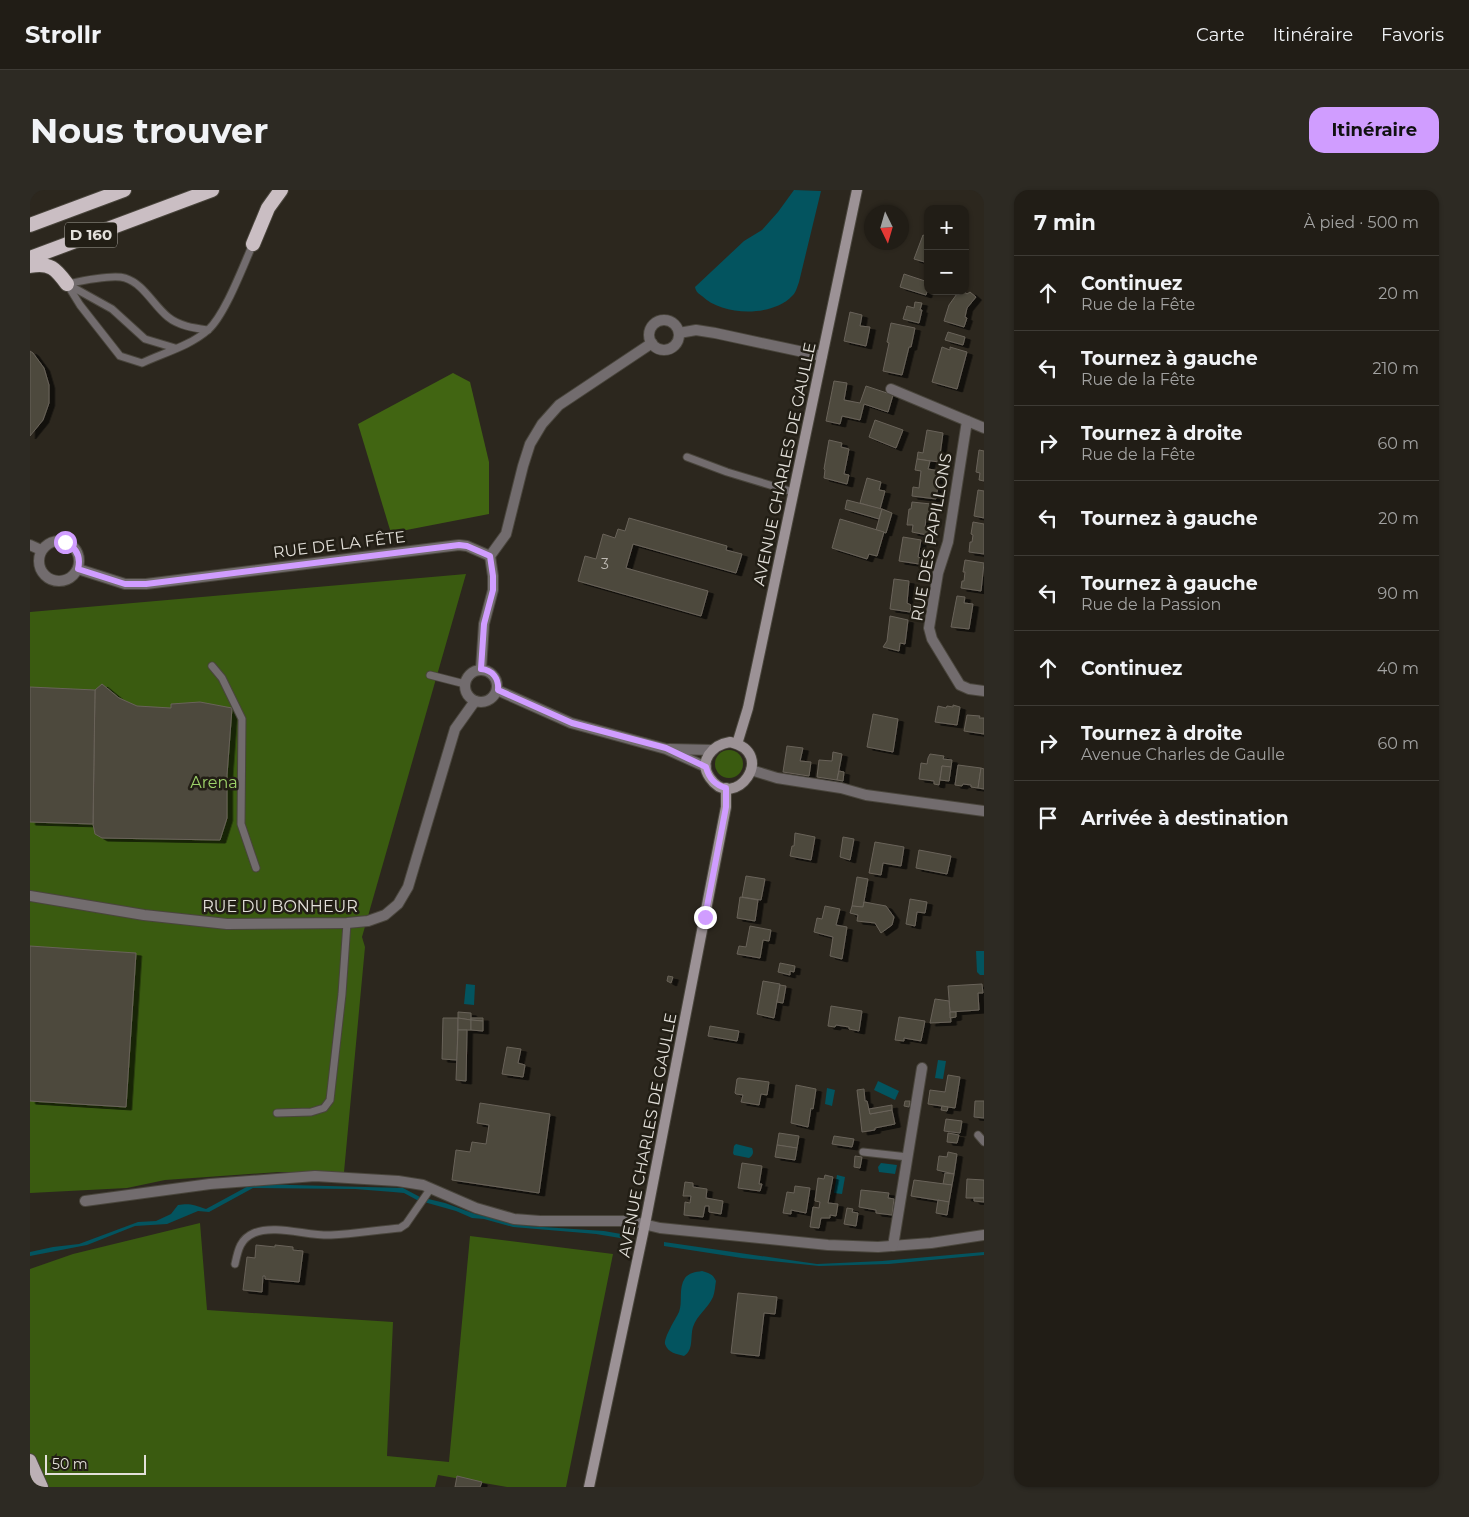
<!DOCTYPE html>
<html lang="fr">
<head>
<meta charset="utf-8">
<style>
  body { margin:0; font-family:Montserrat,sans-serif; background:#2d2a23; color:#f1f3f6 }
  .controls { position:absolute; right:15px; top:15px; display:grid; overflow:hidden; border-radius:10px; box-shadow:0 1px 4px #0004 }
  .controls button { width:45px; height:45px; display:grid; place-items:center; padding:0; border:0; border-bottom:1px solid #3e3b35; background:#211d16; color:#f1f3f6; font:25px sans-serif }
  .compass { position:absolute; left:834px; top:15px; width:45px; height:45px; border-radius:50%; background:#211d16; box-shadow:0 1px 4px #0004; rotate:175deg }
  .scale { position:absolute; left:15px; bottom:12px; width:101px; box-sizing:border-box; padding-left:5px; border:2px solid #e3e0da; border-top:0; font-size:14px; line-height:18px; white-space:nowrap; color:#e3e0da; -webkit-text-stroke:4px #221e15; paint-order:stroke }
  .stop { position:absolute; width:15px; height:15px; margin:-11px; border:4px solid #d09dff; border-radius:50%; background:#fff }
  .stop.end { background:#d09dff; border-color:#fff; box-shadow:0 1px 5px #0008 }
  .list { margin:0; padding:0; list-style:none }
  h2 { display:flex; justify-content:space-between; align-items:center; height:65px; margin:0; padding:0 20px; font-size:21px }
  h2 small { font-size:16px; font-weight:400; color:#a2a2a1 }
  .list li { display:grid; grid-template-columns:32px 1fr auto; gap:15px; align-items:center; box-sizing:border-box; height:75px; padding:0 20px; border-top:1px solid #3e3b35 }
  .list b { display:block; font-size:19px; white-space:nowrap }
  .list p { margin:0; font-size:16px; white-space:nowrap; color:#a2a2a1 }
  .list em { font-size:16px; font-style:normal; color:#a2a2a1 }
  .icon { flex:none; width:28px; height:28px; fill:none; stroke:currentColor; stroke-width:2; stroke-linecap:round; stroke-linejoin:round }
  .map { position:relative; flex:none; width:954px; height:1297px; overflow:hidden; border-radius:15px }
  header { display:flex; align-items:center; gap:30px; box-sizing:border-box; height:70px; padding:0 25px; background:#211d16; border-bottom:1px solid #3e3b35 }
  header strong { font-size:24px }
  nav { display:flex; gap:28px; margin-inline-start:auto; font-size:18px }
  .intro { display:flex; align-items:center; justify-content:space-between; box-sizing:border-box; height:120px; padding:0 30px }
  h1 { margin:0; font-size:35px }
  .button { padding:12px 22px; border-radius:15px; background:#d09dff; color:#111; font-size:18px; font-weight:700 }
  main { display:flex; gap:30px; padding:0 30px }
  aside { flex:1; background:#211d16; border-radius:15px; box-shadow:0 1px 4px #0004 }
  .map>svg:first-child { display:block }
  .green { fill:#3a5b10 }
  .forest { fill:#416512 }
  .water { fill:#03545f }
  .building { fill:#4d483e; stroke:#696359; filter:url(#shadow) }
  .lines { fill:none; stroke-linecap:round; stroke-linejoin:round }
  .service-casing { stroke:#49453c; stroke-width:9 }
  .minor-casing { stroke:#49453c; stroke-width:12 }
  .secondary-casing { stroke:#49453c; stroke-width:12 }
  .primary-casing { stroke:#49453c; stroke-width:14 }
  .trunk-casing { stroke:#49453c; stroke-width:16 }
  .service { stroke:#726c6e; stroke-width:7 }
  .minor { stroke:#726c6e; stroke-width:10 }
  .secondary { stroke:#9c9296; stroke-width:10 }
  .primary { stroke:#bcb0b5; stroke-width:12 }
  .trunk { stroke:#cabec3; stroke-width:14 }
  .route { stroke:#d09dff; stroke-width:6 }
  .labels { text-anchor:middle; stroke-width:5; stroke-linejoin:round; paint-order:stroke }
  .number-label { font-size:14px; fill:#bebab3 }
  .shield { fill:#221e15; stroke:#a9a69f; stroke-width:1 }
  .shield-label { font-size:15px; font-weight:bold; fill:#e3e0da }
  .street-label { font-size:16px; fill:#e3e0da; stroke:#221e15 }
  .park-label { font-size:16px; fill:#9ed36a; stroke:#221e15 }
</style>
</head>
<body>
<header>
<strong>Strollr</strong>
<nav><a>Carte</a><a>Itinéraire</a><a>Favoris</a></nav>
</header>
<div class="intro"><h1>Nous trouver</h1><a class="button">Itinéraire</a></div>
<main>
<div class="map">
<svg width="954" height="1297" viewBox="0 0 954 1297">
  <defs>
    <filter id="shadow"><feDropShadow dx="5.5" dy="3" stdDeviation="0" flood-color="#0009"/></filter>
  </defs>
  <rect width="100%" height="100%" fill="#2c271e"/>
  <!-- green -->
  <g class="green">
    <polygon points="436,384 332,747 335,757 314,982 249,982 135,990 97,998 0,1003 0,422"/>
    <circle cx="699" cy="574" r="14"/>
    <polygon points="170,1033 177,1120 363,1132 357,1266 419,1272 440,1046 583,1064 536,1297 477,1297 408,1285 405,1297 0,1297 0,1079 43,1064"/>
  </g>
  <!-- forest -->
  <polygon class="forest" points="423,183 440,192 459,272 459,324 361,343 328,234"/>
  <!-- water -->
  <g class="water">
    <path d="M764,0l27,1 -22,91c-2,5 -3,11 -7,14 -19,21 -70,20 -90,0 -4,-3 -6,-4 -7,-9l49,-46 18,-11 16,-18z"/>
    <polygon points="946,761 954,761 954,785 950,785 947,782"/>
    <polygon points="436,794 445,795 444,815 434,814"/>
    <polygon points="908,870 916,871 913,889 905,888"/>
    <polygon points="848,891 869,901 865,910 844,900"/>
    <polygon points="797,898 805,900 802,916 795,914"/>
    <path d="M706,954l16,4c2,5 1,7 -3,10l-15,-3 -1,-2 1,-7z"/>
    <polygon points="851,973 867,975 865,984 849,982 848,977"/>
    <polygon points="807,985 815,987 812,1004 804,1003"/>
    <path d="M222,994l151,4 17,9 25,6 30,11 31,7 22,5 76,5 23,4 -1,4 -30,-5 -83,-7 -29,-8 -12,-1 -16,-7 -39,-11 -13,-7 -11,-1 -38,-3 -102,-1 -44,24 -11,-1 -31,13 -32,2 -48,19 -57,11v-4l23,-5 26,-3 59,-22 18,-1 15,-7 7,-9c12,-2 16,0 28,4z"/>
    <polygon points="634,1052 787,1074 852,1071 954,1062 954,1065 859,1074 789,1076 712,1068 634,1056"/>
    <path d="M672,1081c7,2 11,3 14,10 -1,5 -1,11 -3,16 -5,11 -16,18 -20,30 -3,10 1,23 -9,29 -7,-2 -16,-3 -19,-12 -1,-7 10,-24 14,-32 4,-10 -1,-24 6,-34 4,-5 10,-6 17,-7z"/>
  </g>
  <!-- building -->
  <g class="building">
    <polygon points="893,45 898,47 898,73 884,69"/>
    <polygon points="874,84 898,92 898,99 896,105 870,97"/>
    <polygon points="929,101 933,101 937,104 940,102 946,107 937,118 935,127 937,128 934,137 914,131 919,115"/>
    <polygon points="885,112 892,113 890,120 892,120 889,133 873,129 877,116 884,118"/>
    <polygon points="820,122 832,125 830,136 840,137 836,156 814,151"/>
    <polygon points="861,133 885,138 881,157 879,157 872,185 853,181 859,153 857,152"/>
    <polygon points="918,142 935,147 933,155 915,150"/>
    <polygon points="912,157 920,160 920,157 937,162 927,199 902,192"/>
    <polygon points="0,161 3,163 14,178 19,195 19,213 13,230 0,246"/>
    <polygon points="804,191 817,193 814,210 830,213 836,196 863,205 858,222 834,214 830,230 812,226 810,234 796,231"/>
    <polygon points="845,230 873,240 866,258 839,247"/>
    <polygon points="897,240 913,243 909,272 887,269 888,262 893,263"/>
    <polygon points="799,250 812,253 811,257 819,259 814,284 819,285 817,294 794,288 795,280 794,279"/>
    <polygon points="949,260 954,261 954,291 949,290 950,283 946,282"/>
    <polygon points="887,269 900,271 898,279 910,281 906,309 882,306 883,297 889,298 891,281 885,280"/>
    <polygon points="837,288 851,292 849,300 855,301 850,319 830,313"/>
    <polygon points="948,300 954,301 954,328 944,326"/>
    <polygon points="817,310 852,319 849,329 815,319"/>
    <polygon points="882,312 901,314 899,329 896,329 895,337 898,338 897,345 882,342 883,335 877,335 879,319 881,319"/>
    <polygon points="852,319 862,323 856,343 846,340"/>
    <polygon points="599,328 697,356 696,360 712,364 706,383 603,354 596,378 678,401 671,426 548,391 555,366 566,369 573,344 585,348 588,339 595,341"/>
    <polygon points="810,329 854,342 847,366 839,364 837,369 802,358"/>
    <polygon points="943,332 954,334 954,364 939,362 940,352 942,352 943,345 941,344"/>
    <polygon points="873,347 891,350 888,367 891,368 889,374 869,371"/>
    <polygon points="935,370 954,373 951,401 931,398 932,391 934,391 935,382 933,382"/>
    <polygon points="864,389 879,391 877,413 881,415 880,422 860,419"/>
    <polygon points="927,406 935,407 934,413 943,414 939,439 921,437"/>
    <polygon points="860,426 878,430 875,454 870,453 869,461 853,457 857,451"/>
    <polygon points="72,494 89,508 107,516 141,518 141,514 170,512 202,518 197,585 197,628 190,650 72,648 65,644 63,634 65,500"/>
    <polygon points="0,497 65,500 63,634 0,632"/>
    <polygon points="923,515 930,517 927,535 905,532 908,516 916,518 917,516 923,517"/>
    <polygon points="843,524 868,529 863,562 837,557"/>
    <polygon points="937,525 950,526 949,528 954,528 954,544 934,541"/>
    <polygon points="757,556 773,558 770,571 781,572 779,586 753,582"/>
    <polygon points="803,562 812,564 807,590 787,587 789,570 802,571"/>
    <polygon points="900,564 914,566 913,569 922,570 921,577 912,576 909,595 904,594 904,591 889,589 891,573 897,574 898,568"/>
    <polygon points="928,575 951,578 948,598 941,597 941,595 933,594 932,596 925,595"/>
    <polygon points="912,576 921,577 919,591 910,590"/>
    <polygon points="951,578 954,579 954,599 948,598"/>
    <polygon points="809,581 814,582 813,591 807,590"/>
    <polygon points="765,643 785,647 781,670 760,666 762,656 764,656"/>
    <polygon points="813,647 824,649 820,670 810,667"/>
    <polygon points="845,652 874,657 871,676 853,673 851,685 839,683"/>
    <polygon points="889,660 921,666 917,684 886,678"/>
    <polygon points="716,686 735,689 731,710 712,707"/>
    <polygon points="827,687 838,689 833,717 822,716"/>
    <polygon points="710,707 728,710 725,731 707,728"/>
    <polygon points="880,709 897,712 895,723 887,722 885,736 876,734"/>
    <polygon points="834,712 856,716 864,727 862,735 851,743 845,733 827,731 828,725 820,723 822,716 833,717"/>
    <polygon points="795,716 810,719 806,735 817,737 812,769 800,766 803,747 784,742 787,728 792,729"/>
    <polygon points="720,736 741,740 739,751 733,750 730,768 707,764 709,756 716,757"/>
    <polygon points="0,756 106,763 96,917 0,911"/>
    <polygon points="750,773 765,776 764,782 760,781 760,785 748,782"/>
    <polygon points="638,786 643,787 641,793 637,791"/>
    <polygon points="733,791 750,794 744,828 727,824"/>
    <polygon points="952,794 953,803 948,803 949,820 920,822 918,796"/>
    <polygon points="750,795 756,796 753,813 747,812"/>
    <polygon points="905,809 919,811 921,832 900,833"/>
    <polygon points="801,816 832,821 829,841 819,839 819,837 806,835 805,837 798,836"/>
    <polygon points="428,822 441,823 441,830 428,828"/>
    <polygon points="920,822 926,822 926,827 920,828"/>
    <polygon points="869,827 895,831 891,851 874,848 874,851 865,850"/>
    <polygon points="413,828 428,828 427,870 412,869"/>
    <polygon points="428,828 441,830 441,840 428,840"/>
    <polygon points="441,828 453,828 453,831 441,830"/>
    <polygon points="441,830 453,831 453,841 441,840"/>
    <polygon points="680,836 709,841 707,851 678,846"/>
    <polygon points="428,840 437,840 436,891 426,890"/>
    <polygon points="477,857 491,859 488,873 495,875 493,887 472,884"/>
    <polygon points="918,885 930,887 925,918 898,914 900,900 915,902"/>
    <polygon points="709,888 739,892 737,905 731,904 729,915 711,912 713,905 706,904 705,903 707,889"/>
    <polygon points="766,895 786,899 783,919 781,918 778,937 761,933"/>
    <polygon points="834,899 835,911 837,911 840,924 862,920 865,934 845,938 845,940 832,942 827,900"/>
    <polygon points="875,911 880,911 879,917 874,916"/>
    <polygon points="945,911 954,911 954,928 944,927"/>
    <polygon points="450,913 520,924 509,1003 422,990 426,960 440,962 442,952 456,954 459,935 447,933"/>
    <polygon points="862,915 862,920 840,924 839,919"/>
    <polygon points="912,916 918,917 917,921 911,920"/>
    <polygon points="916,929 932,931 930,943 914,941"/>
    <polygon points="749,943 769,946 767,958 747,955"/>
    <polygon points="918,943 929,945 927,953 917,952"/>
    <polygon points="804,946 824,949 822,957 802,954"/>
    <polygon points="747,955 767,958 765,970 745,967"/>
    <polygon points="918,962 927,964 924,984 907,980 909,966 917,967"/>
    <polygon points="825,966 832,967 830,978 824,977"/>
    <polygon points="712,973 732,976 729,994 732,994 730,1001 708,998"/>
    <polygon points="915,983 924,984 922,995 913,994"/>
    <polygon points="795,985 803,987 798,1013 808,1014 806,1026 800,1025 800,1028 791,1028 789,1038 780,1037 783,1017 789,1018 790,1012 785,1011 788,988 794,989"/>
    <polygon points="937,989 954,990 954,1008 936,1008"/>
    <polygon points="884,990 922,995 919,1012 881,1006"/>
    <polygon points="655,992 663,993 663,997 677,999 676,1008 693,1011 691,1024 679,1022 679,1016 675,1016 673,1027 654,1025 655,1012 660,1013 661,1006 653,1006"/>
    <polygon points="765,996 780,998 776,1023 761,1020 761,1024 753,1023 757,1002 764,1003"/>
    <polygon points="831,1000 859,1003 858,1008 864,1009 862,1025 846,1023 846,1020 829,1017"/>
    <polygon points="944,1008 954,1008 954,1012 944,1011"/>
    <polygon points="908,1010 919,1012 917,1025 906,1023"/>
    <polygon points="817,1018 823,1019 822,1022 828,1023 826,1036 814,1034"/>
    <polygon points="226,1055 245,1057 245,1055 263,1057 263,1060 273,1061 269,1092 235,1089 235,1086 233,1086 232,1102 213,1100 217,1067 225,1068"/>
    <polygon points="708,1103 747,1107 745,1124 734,1123 729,1166 701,1163"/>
    <polygon points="427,1286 452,1292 450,1297 425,1297"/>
  </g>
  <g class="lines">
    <!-- service casing -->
    <g class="service-casing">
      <g id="service">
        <path d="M37,94l13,21 40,51 22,7c21,-10 48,-17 66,-33 17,-15 35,-64 45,-86"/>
        <path d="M37,94c14,-3 45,-10 58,-6 19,6 28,27 43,39 11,9 26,11 40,13"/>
        <polyline points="37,94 82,119 115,149 145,158"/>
        <polyline points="657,267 697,282 763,302"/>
        <polyline points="182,476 192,488 212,529 211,634 226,678"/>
        <polyline points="400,485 435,494"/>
        <polyline points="247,923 281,922 294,918 300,910 312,804 317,733"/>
        <polyline points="948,945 954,952"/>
        <polyline points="833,962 878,967"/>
        <path d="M205,1074c3,-14 5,-25 19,-31 20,-9 54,3 77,2 23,-1 46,-5 69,-7l6,-4 25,-36"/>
      </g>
    </g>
    <!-- minor casing -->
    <g class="minor-casing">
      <g id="minor">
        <circle cx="634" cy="145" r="15"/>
        <polyline points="649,143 666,140 685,143 792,166"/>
        <polyline points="861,199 954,238"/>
        <polyline points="937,231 918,352 908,383 899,438 902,449 930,495 939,499 954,501"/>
        <circle cx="29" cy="371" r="20"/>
        <polyline points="0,355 11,360"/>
        <polyline points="460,366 476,344 493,276 500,254 512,234 529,215 622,153"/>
        <polyline points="48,379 95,394 116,394 429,355 437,356 460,366"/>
        <polyline points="451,479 454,434 463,400 463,386 460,366"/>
        <circle cx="451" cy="496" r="16"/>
        <polyline points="467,500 541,533 636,559 676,577"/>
        <polyline points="639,559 683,560"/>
        <polyline points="721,580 747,588 811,598 836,605 954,621"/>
        <polyline points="0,706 114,725 197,734 317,733 338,731 355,725 368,714 378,697 425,539 445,511"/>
        <polyline points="55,1011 180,994 285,986 368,991 393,995 446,1018 484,1029 510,1031 601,1031 630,1038 798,1055 848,1057 901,1053 954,1045"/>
        <polyline points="863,1056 892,878"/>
      </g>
    </g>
    <!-- secondary casing -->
    <g class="secondary-casing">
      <g id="secondary">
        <path d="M700,552c49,11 4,71 -20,36 -12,-17 2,-33 20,-36z"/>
        <polyline points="707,554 718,518 731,457 827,0"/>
        <polyline points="559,1297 615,1034 696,617 696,598"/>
      </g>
    </g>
    <!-- primary casing -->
    <g class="primary-casing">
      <polyline id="primary" points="0,1270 12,1297"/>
    </g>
    <!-- trunk casing -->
    <g class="trunk-casing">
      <g id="trunk">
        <polyline points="0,35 94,0"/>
        <polyline points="223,54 238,18 251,0"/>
        <polyline points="0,68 182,0"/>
        <path d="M0,76c20,-4 26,3 37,18"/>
      </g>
    </g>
    <!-- service -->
    <use href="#service" class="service"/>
    <!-- minor -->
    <use href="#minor" class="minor"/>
    <!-- secondary -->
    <use href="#secondary" class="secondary"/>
    <!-- primary -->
    <use href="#primary" class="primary"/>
    <!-- trunk -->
    <use href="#trunk" class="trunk"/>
  </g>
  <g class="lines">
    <!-- route -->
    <path class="route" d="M35,352c12,6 16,15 13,27l47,15h21l313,-39 8,1 23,10 3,20v14l-9,34 -3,45c12,1 18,10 17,21l74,33 94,25 40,19c3,12 9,18 20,21v19l-21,110"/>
  </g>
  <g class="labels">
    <!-- number labels -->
    <g class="number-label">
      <text x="575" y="379">3</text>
    </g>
    <!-- shield labels -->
    <rect class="shield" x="35" y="32.5" width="52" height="25" rx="4"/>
    <g class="shield-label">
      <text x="61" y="50">D 160</text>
    </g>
    <!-- street labels -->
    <g class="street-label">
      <text transform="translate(754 274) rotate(-78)" y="6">AVENUE CHARLES DE GAULLE</text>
      <text transform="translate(901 347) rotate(-80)" y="6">RUE DES PAPILLONS</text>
      <text transform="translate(309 354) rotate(-7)" y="6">RUE DE LA FÊTE</text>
      <text x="250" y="722">RUE DU BONHEUR</text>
      <text transform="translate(617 945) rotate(-79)" y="6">AVENUE CHARLES DE GAULLE</text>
    </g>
    <!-- park labels -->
    <g class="park-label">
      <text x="184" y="598">Arena</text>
    </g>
  </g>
</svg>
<div class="controls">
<button>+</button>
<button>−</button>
</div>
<svg class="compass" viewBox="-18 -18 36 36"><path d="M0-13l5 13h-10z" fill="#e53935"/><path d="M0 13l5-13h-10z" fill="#a2a2a1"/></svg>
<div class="scale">50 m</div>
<div class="stop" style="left:35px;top:352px"></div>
<div class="stop end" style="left:675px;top:727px"></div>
</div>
<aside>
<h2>7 min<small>À pied · 500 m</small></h2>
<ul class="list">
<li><svg class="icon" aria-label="ahead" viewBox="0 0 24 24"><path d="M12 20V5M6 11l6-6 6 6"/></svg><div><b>Continuez</b><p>Rue de la Fête</p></div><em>20 m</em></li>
<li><svg class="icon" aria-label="left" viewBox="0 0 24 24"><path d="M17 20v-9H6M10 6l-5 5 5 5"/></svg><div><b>Tournez à gauche</b><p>Rue de la Fête</p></div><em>210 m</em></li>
<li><svg class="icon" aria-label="right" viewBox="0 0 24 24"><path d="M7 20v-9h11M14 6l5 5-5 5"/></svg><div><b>Tournez à droite</b><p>Rue de la Fête</p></div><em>60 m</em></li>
<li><svg class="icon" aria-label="left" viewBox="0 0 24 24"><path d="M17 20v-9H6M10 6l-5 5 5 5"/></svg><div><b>Tournez à gauche</b></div><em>20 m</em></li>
<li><svg class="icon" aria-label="left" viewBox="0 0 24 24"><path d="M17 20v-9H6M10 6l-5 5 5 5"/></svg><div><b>Tournez à gauche</b><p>Rue de la Passion</p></div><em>90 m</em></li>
<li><svg class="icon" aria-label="ahead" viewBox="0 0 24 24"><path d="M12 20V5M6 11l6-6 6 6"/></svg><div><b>Continuez</b></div><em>40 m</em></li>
<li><svg class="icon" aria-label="right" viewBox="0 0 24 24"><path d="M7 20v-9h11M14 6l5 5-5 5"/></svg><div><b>Tournez à droite</b><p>Avenue Charles de Gaulle</p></div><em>60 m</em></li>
<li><svg class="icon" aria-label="arrive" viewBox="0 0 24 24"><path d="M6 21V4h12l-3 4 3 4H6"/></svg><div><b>Arrivée à destination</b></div></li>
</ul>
</aside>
</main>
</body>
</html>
